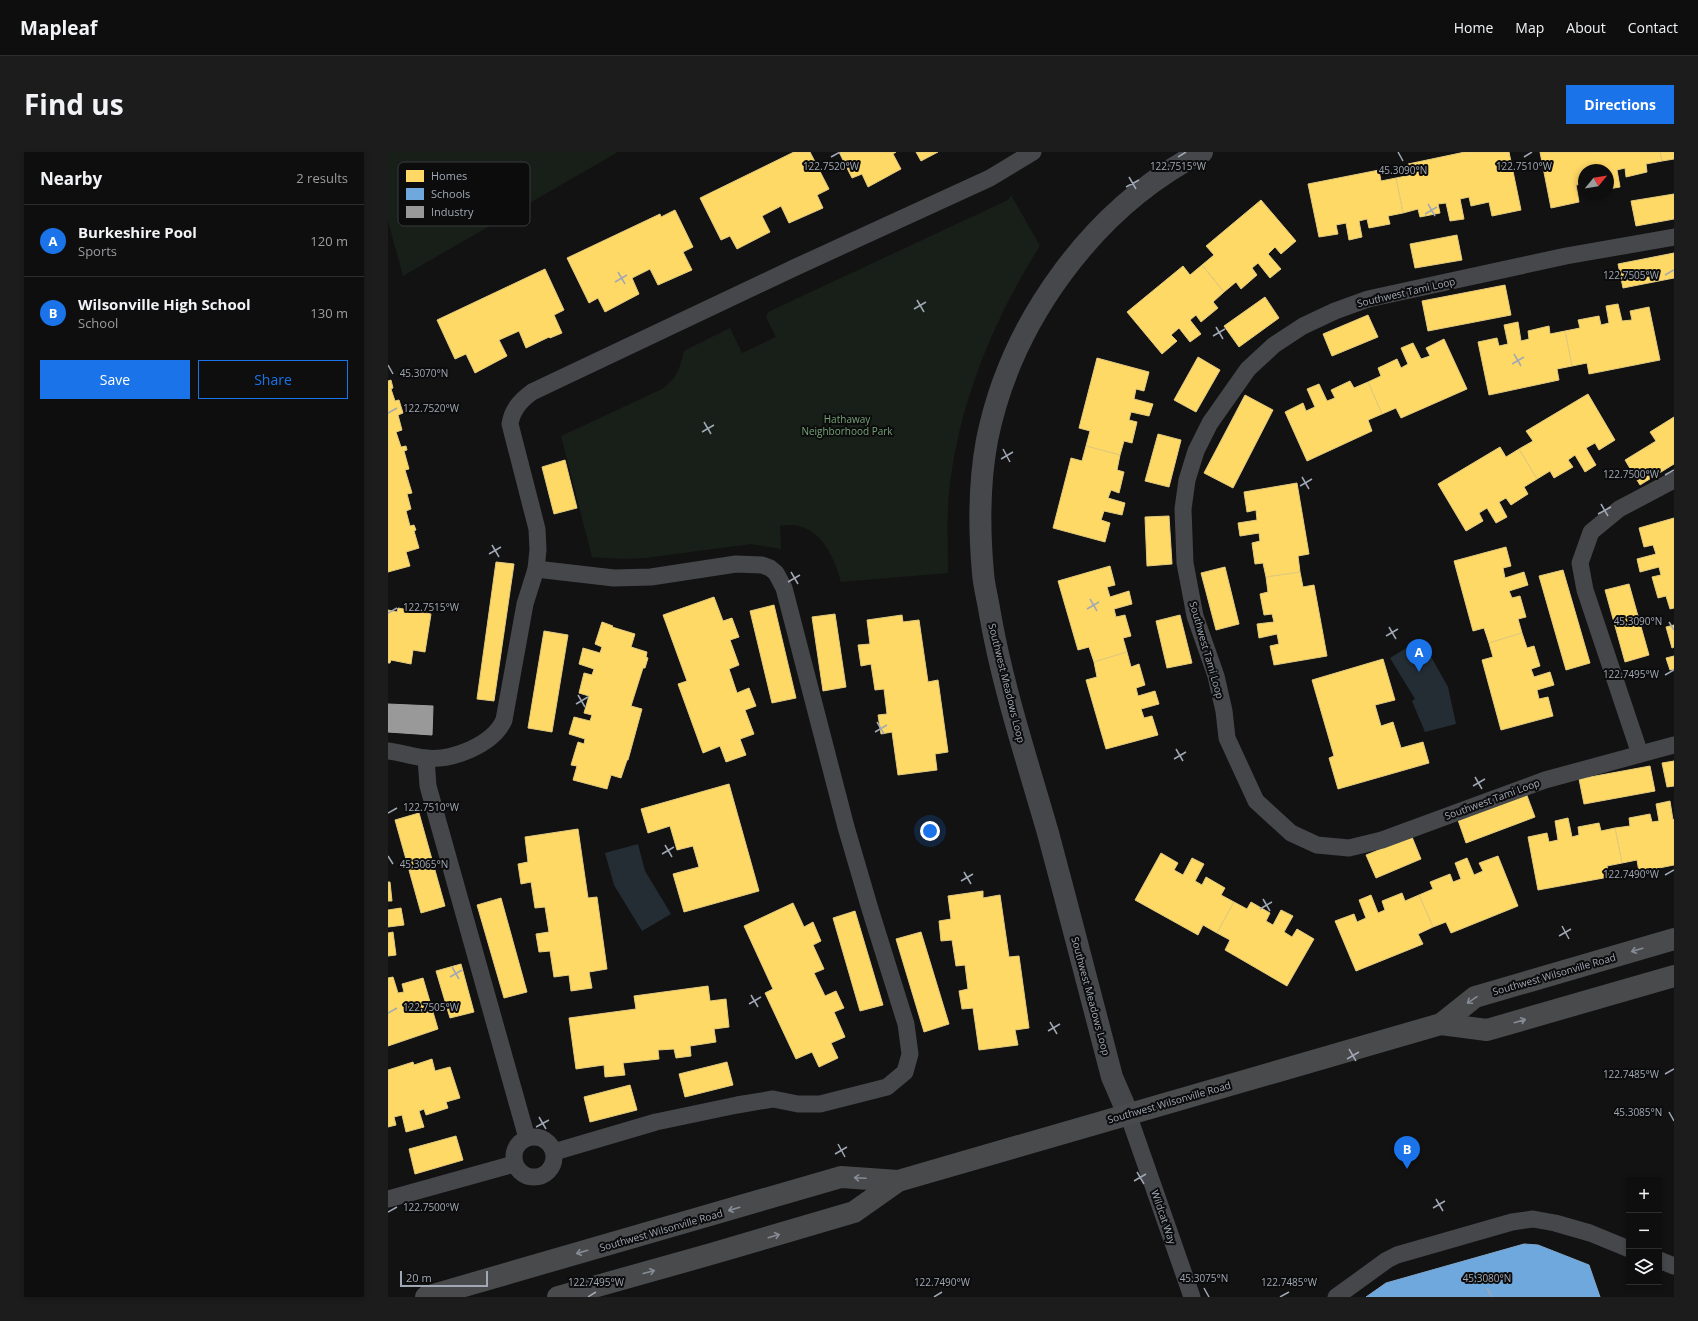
<!DOCTYPE html>
<html lang="en">
<head>
<meta charset="utf-8">
<style>
  body { margin:0; font-family:"Open Sans",sans-serif; background:#1c1c1c; color:#f1f3f6 }
  .controls { position:absolute; right:12px; bottom:12px; display:grid; overflow:hidden; border-radius:0px; box-shadow:0 2px 6px #0003 }
  .controls button { width:36px; height:36px; display:grid; place-items:center; padding:0; border:0; border-bottom:1px solid #2e2e2e; background:#0e0e0e; color:#f1f3f6; font:20px sans-serif }
  .compass { position:absolute; left:1190px; top:12px; width:36px; height:36px; border-radius:50%; background:#0e0e0e; box-shadow:0 2px 6px #0003; rotate:60deg }
  .scale { position:absolute; left:12px; bottom:10px; width:88px; box-sizing:border-box; padding-left:4px; border:2px solid #a0a8b5; border-top:0; font-size:11px; line-height:14px; white-space:nowrap; color:#a0a8b5; -webkit-text-stroke:3px #0c0c0d; paint-order:stroke }
  .you { position:absolute; left:542px; top:679px; width:14px; height:14px; margin:-10px; border:3px solid #fff; border-radius:50%; background:#1a73e8; box-shadow:0 0 0 6px #1a73e833 }
  .badge { display:grid; place-items:center; width:26px; height:26px; border-radius:50%; background:#1a73e8; color:#fff; font-size:13px; font-weight:700 }
  .pin { position:absolute; translate:-50% -33px; filter:drop-shadow(0 1px 2px #0008) }
  .pin::after { content:''; position:absolute; top:21px; width:14px; height:12px; background:inherit; clip-path:polygon(0 0,100% 0,50% 100%) }
  .list { margin:0; padding:0; list-style:none }
  h2 { display:flex; justify-content:space-between; align-items:center; height:52px; margin:0; padding:0 16px; font-size:17px }
  h2 small { font-size:13px; font-weight:400; color:#9b9c9e }
  .list li { display:grid; grid-template-columns:26px 1fr auto; gap:12px; align-items:center; box-sizing:border-box; height:72px; padding:0 16px; border-top:1px solid #2e2e2e }
  .list b { display:block; font-size:15px; white-space:nowrap }
  .list p { margin:0; font-size:13px; white-space:nowrap; color:#9b9c9e }
  .list em { font-size:13px; font-style:normal; color:#9b9c9e }
  .actions { display:flex; gap:8px; padding:12px 16px }
  .actions a { flex:1; padding:9px 0; border:1px solid #1a73e8; border-radius:0px; text-align:center; font-size:14px; color:#1a73e8 }
  .actions .main { background:#1a73e8; color:#fff }
  .icon { flex:none; width:22px; height:22px; fill:none; stroke:currentColor; stroke-width:2; stroke-linecap:round; stroke-linejoin:round }
  .map { position:relative; flex:none; width:1286px; height:1145px; overflow:hidden; border-radius:0px }
  header { display:flex; align-items:center; gap:24px; box-sizing:border-box; height:56px; padding:0 20px; background:#0e0e0e; border-bottom:1px solid #2e2e2e }
  header strong { font-size:19px }
  nav { display:flex; gap:22px; margin-inline-start:auto; font-size:14px }
  .intro { display:flex; align-items:center; justify-content:space-between; box-sizing:border-box; height:96px; padding:0 24px }
  h1 { margin:0; font-size:28px }
  .button { padding:10px 18px; border-radius:0px; background:#1a73e8; color:#fff; font-size:14px; font-weight:700 }
  main { display:flex; gap:24px; padding:0 24px }
  aside { flex:1; background:#0e0e0e; border-radius:0px; box-shadow:0 2px 6px #0003 }
  .map>svg:first-child { display:block }
  .green { fill:#181f18 }
  .water { fill:#242d34 }
  .homes { fill:#ffd966; stroke:#e2ca7e }
  .schools { fill:#6fa8dc; stroke:#7ea8d0 }
  .industry { fill:#999; stroke:#9b9ea1 }
  .lines { fill:none; stroke-linecap:round; stroke-linejoin:round }
  .lane { stroke:#45474b; stroke-width:17 }
  .street { stroke:#45474b; stroke-width:22 }
  .primary { stroke:#484a4c; stroke-width:22 }
  .oneway { stroke:#868c96 }
  .ticks { fill:none; stroke:#a0a8b5; stroke-width:1.5 }
  .labels { text-anchor:middle; stroke-width:4; stroke-linejoin:round; paint-order:stroke }
  .street-label { font-size:10px; fill:#a0a8b5; stroke:#0c0c0d }
  .park-label { font-size:10px; fill:#75a276; stroke:#0c0c0d }
  .key { fill:#0c0c0d; stroke:#383b3f; stroke-width:1 }
  .key-label { font-size:11px; fill:#a0a8b5 }
  .ticks-label { font-size:10px; text-anchor:middle; fill:#a0a8b5; stroke:#0c0c0d; stroke-width:4; stroke-linejoin:round; paint-order:stroke }
</style>
</head>
<body>
<header>
<strong>Mapleaf</strong>
<nav><a>Home</a><a>Map</a><a>About</a><a>Contact</a></nav>
</header>
<div class="intro"><h1>Find us</h1><a class="button">Directions</a></div>
<main>
<aside>
<h2>Nearby<small>2 results</small></h2>
<ul class="list">
<li><span class="badge">A</span><div><b>Burkeshire Pool</b><p>Sports</p></div><em>120 m</em></li>
<li><span class="badge">B</span><div><b>Wilsonville High School</b><p>School</p></div><em>130 m</em></li>
</ul>
<div class="actions"><a class="main">Save</a><a>Share</a></div>
</aside>
<div class="map">
<svg width="1286" height="1145" viewBox="0 0 1286 1145">
  <rect width="100%" height="100%" fill="#121212"/>
  <!-- green -->
  <g class="green">
    <polygon points="0,0 230,0 15,124 0,69"/>
    <path d="M623,43l29,51c-48,74 -87,172 -92,261 -1,22 0,44 0,66l-107,9c-8,-29 -24,-63 -61,-56l1,23 -30,-5 -106,14 -22,1 -31,-2 -31,-121 101,-47c16,-12 17,-19 22,-38l46,-23 12,25 34,-16 -10,-20 2,-5 240,-112z"/>
  </g>
  <!-- water -->
  <g class="water">
    <polygon points="1033,487 1060,535 1068,572 1037,580 1024,549 1027,547 1002,506"/>
    <polygon points="250,692 257,719 283,762 254,779 226,733 217,701"/>
  </g>
  <!-- homes -->
  <g class="homes">
    <polygon points="406,0 422,0 441,37 429,43 435,56 401,71 393,54 374,64 382,80 349,97 342,84 333,88 312,46"/>
    <polygon points="451,0 508,0 505,2 513,17 480,35 474,22 464,26"/>
    <polygon points="528,0 550,0 533,9"/>
    <polygon points="1077,0 1121,0 1133,58 1104,64 1101,50 1083,54 1081,45 1072,47 1076,67 1062,69 1058,51 1050,52 1052,61 1032,65 1030,57 1015,61 1008,26 1023,23 1020,12"/>
    <polygon points="1152,0 1272,0 1274,9 1258,12 1259,20 1238,25 1237,16 1229,18 1232,35 1220,37 1220,18 1196,18 1196,32 1188,33 1191,50 1163,56"/>
    <polygon points="1272,0 1286,0 1286,7 1274,9"/>
    <polygon points="991,18 993,29 1008,26 1015,61 1000,64 1002,72 981,76 979,67 971,69 974,85 961,88 958,71 948,73 950,82 931,85 920,32"/>
    <polygon points="1286,42 1286,67 1248,74 1243,49"/>
    <polygon points="873,48 908,89 893,102 887,95 880,102 893,117 882,126 870,111 864,116 869,123 853,137 848,130 836,140 814,113 826,103 818,94"/>
    <polygon points="287,58 305,95 295,100 304,118 270,133 262,117 244,126 251,142 217,160 210,146 201,151 179,106 272,62 273,65"/>
    <polygon points="1069,83 1074,108 1027,116 1022,92"/>
    <polygon points="1286,101 1286,126 1235,136 1230,112"/>
    <polygon points="814,113 836,140 825,150 830,156 813,170 808,163 802,168 813,182 802,190 791,176 783,183 789,189 774,202 739,160 795,114 802,123"/>
    <polygon points="157,117 176,158 166,163 174,181 162,186 161,185 138,196 131,179 111,188 119,204 87,221 78,202 67,207 49,168"/>
    <polygon points="1117,133 1123,163 1040,179 1034,149"/>
    <polygon points="877,145 891,166 851,195 836,174"/>
    <polygon points="1230,152 1234,169 1244,168 1242,159 1261,155 1272,208 1201,222 1199,211 1184,214 1177,179 1192,176 1190,168 1211,164 1213,173 1221,171 1218,154"/>
    <polygon points="980,163 990,185 944,204 935,182"/>
    <polygon points="1130,170 1133,189 1141,187 1140,179 1161,174 1162,182 1177,179 1184,214 1169,217 1171,228 1101,243 1090,190 1109,186 1111,194 1120,192 1116,173"/>
    <polygon points="1056,187 1079,237 1013,266 1008,256 994,262 980,230 993,224 990,216 1009,207 1013,216 1020,212 1013,196 1025,191 1033,207 1042,204 1038,196"/>
    <polygon points="810,205 832,218 808,260 786,248"/>
    <polygon points="709,206 761,220 756,239 748,237 746,247 765,252 761,264 743,260 741,268 749,270 744,291 736,289 732,303 698,294 702,279 691,276"/>
    <polygon points="3,228 5,236 3,237 7,249 11,248 15,261 10,263 14,278 8,280 13,295 18,294 19,298 16,299 21,317 17,318 24,341 19,342 23,357 18,359 22,374 26,373 28,378 26,379 31,396 18,400 22,414 0,420 0,229"/>
    <polygon points="962,229 966,236 980,230 994,262 980,268 984,279 919,309 897,260 915,251 918,259 927,255 919,237 931,232 939,249 947,246 943,238"/>
    <polygon points="1200,242 1227,288 1211,298 1207,291 1198,296 1208,313 1197,320 1187,303 1180,308 1185,315 1166,326 1162,319 1149,327 1131,297 1145,289 1138,279"/>
    <polygon points="857,243 885,258 845,336 816,321"/>
    <polygon points="1286,265 1286,312 1252,333 1237,308 1268,289 1262,280"/>
    <polygon points="770,282 793,288 781,335 757,329"/>
    <polygon points="698,294 732,303 729,318 736,320 731,341 723,338 720,346 737,351 734,363 716,359 713,368 722,371 717,390 665,376 683,306 694,309"/>
    <polygon points="1112,295 1118,305 1131,297 1149,327 1136,335 1140,342 1123,353 1118,346 1111,350 1119,365 1108,371 1099,356 1091,361 1095,369 1078,379 1050,332"/>
    <polygon points="177,308 189,356 166,362 154,315"/>
    <polygon points="909,331 921,402 910,404 912,420 878,425 875,411 867,412 864,391 872,389 871,381 852,384 850,371 869,368 868,358 859,360 856,340"/>
    <polygon points="781,364 784,412 759,414 757,365"/>
    <polygon points="1286,366 1286,456 1282,457 1278,444 1270,446 1264,425 1273,423 1271,415 1252,420 1249,407 1268,402 1265,393 1256,395 1251,376"/>
    <polygon points="1118,395 1123,414 1115,416 1117,426 1136,420 1140,433 1121,439 1124,446 1132,444 1138,465 1130,467 1134,481 1101,491 1096,476 1085,479 1066,409"/>
    <polygon points="108,410 126,412 106,549 89,547"/>
    <polygon points="722,414 727,433 719,435 722,445 741,439 744,452 726,457 728,465 737,463 743,484 735,486 739,500 706,510 701,495 690,498 670,429"/>
    <polygon points="837,415 851,472 828,478 813,421"/>
    <polygon points="1175,418 1202,511 1178,518 1151,424"/>
    <polygon points="912,420 915,435 926,433 939,504 886,513 882,494 891,492 889,482 871,486 869,472 886,470 884,462 876,463 872,442 880,440 878,425"/>
    <polygon points="1241,432 1261,503 1237,510 1217,438"/>
    <polygon points="326,445 335,469 344,466 351,485 342,488 351,513 341,517 349,541 361,536 368,554 357,558 366,582 352,587 358,603 338,610 332,594 315,601 290,532 299,529 275,463"/>
    <polygon points="386,453 408,546 384,551 362,459"/>
    <polygon points="10,456 43,462 37,500 25,498 23,512 3,508 2,511 0,511 0,458 9,460"/>
    <polygon points="447,462 458,535 435,539 424,465"/>
    <polygon points="514,463 515,470 531,468 540,530 550,528 560,600 547,602 549,618 510,623 504,580 493,582 490,563 499,562 496,537 487,538 483,512 473,514 470,493 482,492 479,468"/>
    <polygon points="792,463 804,511 779,516 768,469"/>
    <polygon points="214,470 225,474 224,475 247,482 243,495 259,500 258,505 260,506 257,516 255,516 243,554 254,557 240,608 239,608 233,626 223,623 219,637 185,628 189,614 183,613 190,590 196,592 197,587 181,582 186,565 202,569 204,563 196,561 201,544 191,541 196,521 204,523 206,517 191,512 195,496 212,501 214,495 207,492"/>
    <polygon points="1286,473 1286,495 1284,496 1278,475"/>
    <polygon points="156,479 180,483 164,580 140,576"/>
    <polygon points="1134,481 1139,496 1146,494 1152,514 1143,517 1146,525 1162,520 1166,533 1149,538 1151,547 1160,545 1165,564 1113,578 1094,508 1105,505 1101,491"/>
    <polygon points="739,500 743,515 751,512 757,533 748,536 750,544 767,539 771,552 753,557 756,566 764,564 770,583 718,597 698,528 709,525 706,510"/>
    <polygon points="1286,504 1286,517 1282,518 1278,506"/>
    <polygon points="995,507 1007,548 987,553 993,574 1005,570 1013,596 1035,590 1041,611 950,637 941,606 946,604 924,528"/>
    <polygon points="1286,609 1286,634 1279,635 1274,611"/>
    <polygon points="1262,614 1267,639 1196,652 1191,627"/>
    <polygon points="341,632 371,739 296,760 285,722 311,715 305,694 289,698 282,674 260,681 253,657"/>
    <polygon points="1138,641 1147,665 1078,691 1070,668"/>
    <polygon points="1282,649 1285,668 1286,667 1286,713 1251,720 1249,708 1234,711 1227,676 1242,674 1241,666 1262,662 1264,670 1271,669 1268,652"/>
    <polygon points="31,661 57,754 33,761 7,668"/>
    <polygon points="1180,666 1184,685 1191,683 1190,675 1211,671 1213,679 1227,676 1234,711 1219,714 1221,725 1150,738 1140,685 1159,681 1161,690 1170,688 1167,669"/>
    <polygon points="190,677 200,746 209,745 219,817 201,820 204,836 183,839 181,823 166,825 162,799 151,800 148,782 161,780 157,755 147,756 143,730 133,732 130,712 140,710 137,685"/>
    <polygon points="1024,685 1033,707 988,726 978,703"/>
    <polygon points="773,701 790,711 786,718 795,723 804,706 816,712 807,729 814,733 818,725 837,736 833,743 846,750 829,781 815,773 810,783 747,748"/>
    <polygon points="1110,704 1130,754 1063,781 1058,770 1045,775 1031,743 1045,737 1042,730 1062,722 1065,730 1073,727 1067,711 1079,706 1086,723 1095,719 1091,711"/>
    <polygon points="0,730 2,730 4,749 0,749"/>
    <polygon points="595,739 595,746 612,743 621,805 631,804 641,876 627,878 630,893 591,898 585,856 574,857 571,839 580,837 577,813 568,814 564,788 553,789 551,769 563,767 560,744"/>
    <polygon points="1014,741 1017,749 1031,743 1045,775 1030,782 1035,792 968,819 947,769 966,762 969,770 978,766 971,748 983,743 990,761 997,758 994,749"/>
    <polygon points="113,746 139,840 116,846 89,753"/>
    <polygon points="846,750 859,757 863,750 882,761 878,769 885,773 893,758 905,764 896,780 904,785 909,777 926,787 899,834 837,798 842,788 829,781"/>
    <polygon points="405,751 416,775 425,770 433,789 425,793 436,817 426,821 437,844 448,839 456,856 446,860 457,885 443,891 450,906 431,915 424,900 408,907 377,841 385,837 356,774"/>
    <polygon points="13,756 16,773 0,775 0,758"/>
    <polygon points="467,759 495,853 472,859 445,766"/>
    <polygon points="5,780 8,803 0,804 0,781"/>
    <polygon points="533,780 561,872 536,880 508,787"/>
    <polygon points="73,812 86,860 62,866 48,819"/>
    <polygon points="5,825 10,841 16,840 14,832 35,826 50,877 0,894 0,826"/>
    <polygon points="320,834 322,849 338,847 341,875 326,877 328,890 302,894 303,904 288,906 286,897 270,898 271,907 235,911 237,923 217,925 216,913 188,917 181,866 248,857 246,844"/>
    <polygon points="44,907 47,919 62,915 72,946 58,950 60,956 38,963 36,957 31,959 36,975 18,980 14,963 6,965 8,973 0,975 0,918 25,910 26,913"/>
    <polygon points="339,910 345,933 297,945 291,922"/>
    <polygon points="242,933 249,958 202,970 196,945"/>
    <polygon points="68,984 75,1008 27,1022 21,997"/>
  </g>
  <!-- schools -->
  <polygon class="schools" points="1136,1092 1150,1093 1201,1113 1212,1145 978,1145 998,1131"/>
  <!-- industry -->
  <polygon class="industry" points="0,552 45,554 44,583 0,580"/>
  <g class="lines">
    <!-- lane -->
    <g class="lane">
      <polyline points="1286,85 1178,104 980,147 947,159 915,174 886,193 860,217 822,271 808,299 799,328 795,357 797,411 807,464 828,524 836,559 839,586 868,649 903,681 929,693 961,696 994,688 1157,628 1286,593"/>
      <polyline points="148,417 226,426 263,425 348,412 374,413 382,416 388,421 396,436 458,675 482,757 518,872 522,902 517,920 499,935 432,952 410,952 385,947 349,953 268,970 166,1000"/>
      <path d="M0,599c12,1 24,6 37,7 27,3 68,-13 79,-38l21,-116 11,-35 2,-19 -1,-21 -27,-105c2,-14 10,-23 22,-32l264,-125 194,-89 43,-26"/>
      <polyline points="1252,602 1197,438 1192,411 1203,380 1231,357 1286,328"/>
      <polyline points="38,606 40,634 139,986"/>
      <polyline points="740,962 804,1145"/>
      <circle cx="146" cy="1005" r="20"/>
      <polyline points="0,1047 126,1012"/>
      <polyline points="1271,1108 1286,1114"/>
      <polyline points="948,1145 999,1108 1009,1103 1124,1070 1145,1067 1167,1071 1202,1081 1241,1097"/>
    </g>
    <!-- street -->
    <path class="street" d="M740,962l-16,-37c-22,-82 -42,-163 -64,-244 -21,-73 -45,-145 -58,-219 -2,-14 -6,-27 -7,-41 -4,-44 -4,-90 4,-133 24,-119 107,-233 215,-288"/>
    <!-- primary -->
    <g class="primary">
      <polyline points="1053,872 1099,878 1286,824"/>
      <polyline points="38,1145 453,1025 510,1029"/>
      <polyline points="170,1145 323,1102 466,1060 510,1029 1053,872 1087,845 1286,787"/>
    </g>
  </g>
  <!-- one-way arrows -->
  <defs><path id="oneway-shaft" d="M-6 0H5M1.5-3L5.5 0L1.5 3" fill="none" stroke-width="1.6" stroke-linecap="round" stroke-linejoin="round"/></defs>
  <g class="oneway">
    <use href="#oneway-shaft" transform="translate(1249 798) rotate(164)"/>
    <use href="#oneway-shaft" transform="translate(1084 848) rotate(146)"/>
    <use href="#oneway-shaft" transform="translate(1132 869) rotate(-16)"/>
    <use href="#oneway-shaft" transform="translate(472 1026) rotate(-177)"/>
    <use href="#oneway-shaft" transform="translate(346 1057) rotate(164)"/>
    <use href="#oneway-shaft" transform="translate(386 1084) rotate(-17)"/>
    <use href="#oneway-shaft" transform="translate(194 1100) rotate(164)"/>
    <use href="#oneway-shaft" transform="translate(261 1120) rotate(-15)"/>
  </g>
  <!-- ticks -->
  <path class="ticks" d="M1010,0l5,9M443,5l9,-5M790,5l8,-5M1136,5l8,-5M741,25l7,12M738,35l13,-7M1040,52l7,12M1037,62l12,-7M230,120l7,12M1277,123l9,-5M227,130l12,-7M529,148l7,12M526,157l12,-7M828,175l7,12M825,184l12,-7M1126,202l7,12M1124,212l12,-7M0,213l5,9M0,261l9,-5M316,270l7,12M314,280l12,-7M615,297l7,13M613,307l12,-7M1277,323l9,-5M914,325l7,12M912,334l12,-7M1213,352l7,12M1210,362l13,-7M104,393l7,12M101,402l12,-7M403,420l7,12M400,430l12,-7M702,447l7,12M699,457l12,-7M0,461l9,-5M1281,470l5,8M1001,475l7,12M998,484l12,-7M1277,523l9,-5M190,543l7,12M188,552l12,-7M489,570l7,12M487,580l12,-7M788,597l7,12M786,607l12,-7M1087,625l7,12M1085,634l12,-7M0,661l9,-5M277,693l7,12M274,702l12,-7M0,704l5,8M576,720l7,12M1277,723l9,-5M573,729l12,-7M875,747l7,12M872,757l12,-7M1174,774l7,13M1171,784l12,-7M64,815l7,12M62,825l12,-7M363,843l7,12M361,852l12,-7M0,861l9,-5M662,870l7,12M660,879l12,-7M961,897l7,12M959,907l12,-7M1277,922l9,-5M1281,960l5,9M151,965l7,12M148,975l13,-7M450,992l7,13M447,1002l12,-7M749,1020l7,12M746,1029l12,-7M1048,1047l7,12M1045,1056l12,-7M0,1060l9,-5M816,1136l5,9M1099,1136l5,9M200,1145l8,-5M546,1145l8,-5M892,1145l9,-5"/>
  <g class="labels">
    <!-- street labels -->
    <g class="street-label">
      <text transform="translate(1018 140) rotate(-13)" y="4">Southwest Tami Loop</text>
      <text transform="translate(819 498) rotate(74)" y="4">Southwest Tami Loop</text>
      <text transform="translate(619 531) rotate(76)" y="4">Southwest Meadows Loop</text>
      <text transform="translate(1104 647) rotate(-20)" y="4">Southwest Tami Loop</text>
      <text transform="translate(1166 822) rotate(-16)" y="4">Southwest Wilsonville Road</text>
      <text transform="translate(703 844) rotate(75)" y="4">Southwest Meadows Loop</text>
      <text transform="translate(781 950) rotate(-16)" y="4">Southwest Wilsonville Road</text>
      <text transform="translate(776 1065) rotate(71)" y="4">Wildcat Way</text>
      <text transform="translate(273 1078) rotate(-16)" y="4">Southwest Wilsonville Road</text>
    </g>
    <!-- park labels -->
    <g class="park-label">
      <text x="459" y="271">Hathaway<tspan x="459" dy="12">Neighborhood Park</tspan></text>
    </g>
  </g>
  <!-- legend -->
  <rect x="10" y="10" width="132" height="64" rx="6" class="key"/>
  <rect x="18" y="18" width="18" height="12" fill="#ffd966"/>
  <rect x="18" y="36" width="18" height="12" fill="#6fa8dc"/>
  <rect x="18" y="54" width="18" height="12" fill="#999"/>
  <g class="key-label">
    <text x="43" y="28">Homes</text>
    <text x="43" y="46">Schools</text>
    <text x="43" y="64">Industry</text>
  </g>
  <g class="ticks-label">
    <text x="443" y="18">122.7520°W</text>
    <text x="790" y="18">122.7515°W</text>
    <text x="1136" y="18">122.7510°W</text>
    <text x="1015" y="22">45.3090°N</text>
    <text x="1243" y="127">122.7505°W</text>
    <text x="36" y="225">45.3070°N</text>
    <text x="43" y="260">122.7520°W</text>
    <text x="1243" y="326">122.7500°W</text>
    <text x="43" y="459">122.7515°W</text>
    <text x="1250" y="473">45.3090°N</text>
    <text x="1243" y="526">122.7495°W</text>
    <text x="43" y="659">122.7510°W</text>
    <text x="36" y="716">45.3065°N</text>
    <text x="1243" y="726">122.7490°W</text>
    <text x="43" y="859">122.7505°W</text>
    <text x="1243" y="926">122.7485°W</text>
    <text x="1250" y="964">45.3085°N</text>
    <text x="43" y="1059">122.7500°W</text>
    <text x="816" y="1130">45.3075°N</text>
    <text x="1099" y="1130">45.3080°N</text>
    <text x="208" y="1134">122.7495°W</text>
    <text x="554" y="1134">122.7490°W</text>
    <text x="901" y="1134">122.7485°W</text>
  </g>
</svg>
<div class="controls">
<button>+</button>
<button>−</button>
<button><svg class="icon" aria-label="layers" viewBox="0 0 24 24"><path d="M12 4l9 5-9 5-9-5zM3 14l9 5 9-5"/></svg></button>
</div>
<svg class="compass" viewBox="-18 -18 36 36"><path d="M0-13l5 13h-10z" fill="#e53935"/><path d="M0 13l5-13h-10z" fill="#9b9c9e"/></svg>
<div class="scale">20 m</div>
<div class="you"></div>
<div class="pin badge" style="left:1031px;top:520px">A</div>
<div class="pin badge" style="left:1019px;top:1017px">B</div>
</div>
</main>
</body>
</html>
